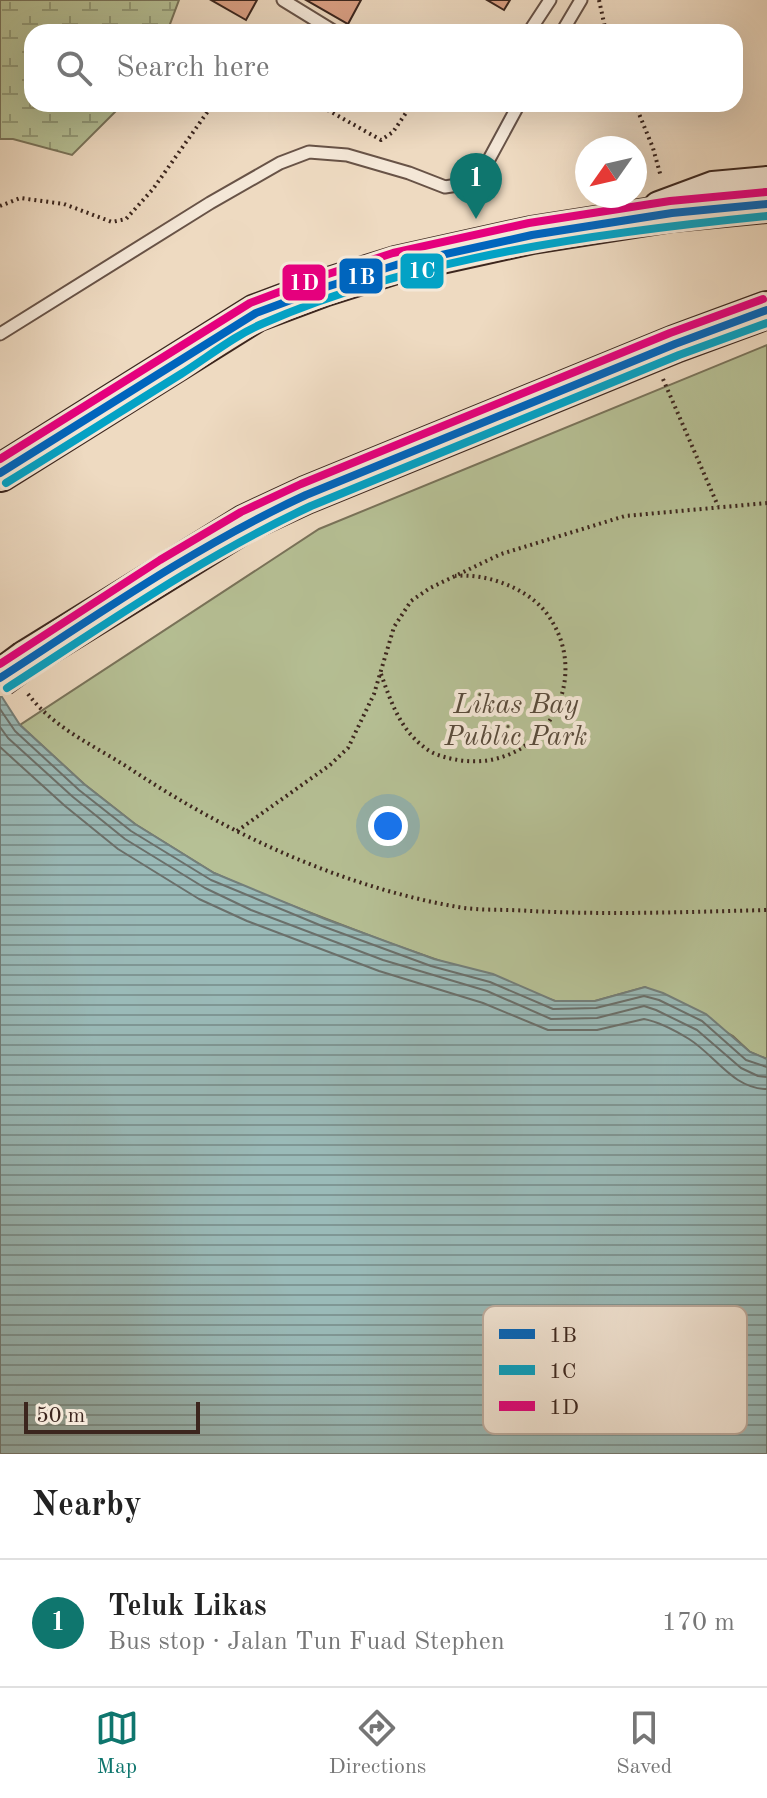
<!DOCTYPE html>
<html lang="en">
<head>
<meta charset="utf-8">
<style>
  body { margin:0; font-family:"Old Standard TT",serif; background:#f2f2f2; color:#222 }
  .compass { position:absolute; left:575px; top:136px; width:72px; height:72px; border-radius:50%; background:#fff; box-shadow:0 8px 32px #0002; rotate:236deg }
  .scale { position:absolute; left:24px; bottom:20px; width:176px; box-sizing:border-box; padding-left:8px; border:4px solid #3c261e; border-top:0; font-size:22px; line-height:28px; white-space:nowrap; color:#3c261e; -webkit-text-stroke:6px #f4e7d7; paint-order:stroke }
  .you { position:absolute; left:388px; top:826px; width:28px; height:28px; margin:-20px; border:6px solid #fff; border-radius:50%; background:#1a73e8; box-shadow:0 0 0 12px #1a73e833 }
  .badge { display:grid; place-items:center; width:52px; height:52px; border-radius:50%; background:#0f766e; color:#fff; font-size:26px; font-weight:700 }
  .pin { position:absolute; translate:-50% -66px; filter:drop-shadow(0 2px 4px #0008) }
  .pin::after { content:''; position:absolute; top:42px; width:28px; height:24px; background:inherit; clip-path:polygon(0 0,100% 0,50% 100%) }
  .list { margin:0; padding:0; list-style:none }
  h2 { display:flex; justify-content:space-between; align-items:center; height:104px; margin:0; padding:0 32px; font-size:34px }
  h2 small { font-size:26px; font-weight:400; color:#767676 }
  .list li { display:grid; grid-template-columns:52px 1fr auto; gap:24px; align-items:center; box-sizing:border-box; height:128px; padding:0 32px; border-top:2px solid #e0e0e0 }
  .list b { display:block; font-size:30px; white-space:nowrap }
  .list p { margin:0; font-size:26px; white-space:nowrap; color:#767676 }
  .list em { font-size:26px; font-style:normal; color:#767676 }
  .icon { flex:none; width:44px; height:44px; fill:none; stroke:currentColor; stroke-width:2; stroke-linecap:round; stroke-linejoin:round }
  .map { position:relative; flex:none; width:767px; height:1454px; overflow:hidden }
  .search { position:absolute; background:#fff; box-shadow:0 8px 32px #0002; left:24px; right:24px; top:24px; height:88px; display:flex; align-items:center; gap:20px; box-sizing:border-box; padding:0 28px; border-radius:24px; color:#767676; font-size:30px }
  .sheet { height:232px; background:#fff }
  nav { display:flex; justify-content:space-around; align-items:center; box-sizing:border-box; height:112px; border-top:2px solid #e0e0e0; background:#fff; font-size:22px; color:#767676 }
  nav a { display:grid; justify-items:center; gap:4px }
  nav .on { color:#0f766e }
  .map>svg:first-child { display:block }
  .wetland { fill:url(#wetland-marsh); stroke:#79735a; stroke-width:2 }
  .green { fill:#b6c095; stroke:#79735a; stroke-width:2 }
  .water { fill:url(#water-rules); stroke:#747f7a; stroke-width:2 }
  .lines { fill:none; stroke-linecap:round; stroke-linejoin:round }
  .shore { stroke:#6b706b; stroke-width:2 }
  .building { fill:#dba084; stroke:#3c261e; stroke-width:2 }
  .service-casing { stroke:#685347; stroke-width:15 }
  .secondary-casing { stroke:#3c261e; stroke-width:34 }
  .trunk-casing { stroke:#3c261e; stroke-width:40 }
  .path { stroke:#3c261e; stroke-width:4; stroke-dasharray:2 4; stroke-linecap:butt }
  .service { stroke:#f4e7d7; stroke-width:11 }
  .secondary { stroke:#f4e7d7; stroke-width:30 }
  .trunk { stroke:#eedac1; stroke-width:36 }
  .trunk-bridge-casing { stroke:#3c261e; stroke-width:40; stroke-linecap:butt }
  .trunk-bridge { stroke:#eedac1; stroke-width:36 }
  .bus-1-casing { stroke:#f4e7d7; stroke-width:14 }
  .bus-2-casing { stroke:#f4e7d7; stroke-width:14 }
  .bus-3-casing { stroke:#f4e7d7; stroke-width:14 }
  .bus-1 { stroke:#0065bd; stroke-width:8 }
  .bus-2 { stroke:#03a2c5; stroke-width:8 }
  .bus-3 { stroke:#e5007d; stroke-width:8 }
  .labels { text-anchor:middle; stroke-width:8; stroke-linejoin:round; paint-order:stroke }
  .park-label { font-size:28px; font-style:italic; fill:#5a4c3c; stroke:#f4e7d7 }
  .key { fill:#f4e7d7; stroke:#bdada0; stroke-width:2 }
  .key-label { font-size:22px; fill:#3c261e }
  .line-badge { stroke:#f4e7d7; stroke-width:3 }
  .badge-label { font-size:22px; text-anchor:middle; font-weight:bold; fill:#fff }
</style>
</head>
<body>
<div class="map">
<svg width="767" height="1454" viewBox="0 0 767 1454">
  <defs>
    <pattern id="wetland-marsh" width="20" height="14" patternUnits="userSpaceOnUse" patternTransform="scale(2)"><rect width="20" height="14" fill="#b6c095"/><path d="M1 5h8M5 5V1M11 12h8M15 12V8" fill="none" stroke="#959c79"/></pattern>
    <pattern id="water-rules" width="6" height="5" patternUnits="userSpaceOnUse" patternTransform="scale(2)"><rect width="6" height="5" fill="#9abab8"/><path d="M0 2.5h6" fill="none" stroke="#7f9795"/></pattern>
  </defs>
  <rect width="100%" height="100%" fill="#eedac1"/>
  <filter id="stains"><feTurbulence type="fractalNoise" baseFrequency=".0025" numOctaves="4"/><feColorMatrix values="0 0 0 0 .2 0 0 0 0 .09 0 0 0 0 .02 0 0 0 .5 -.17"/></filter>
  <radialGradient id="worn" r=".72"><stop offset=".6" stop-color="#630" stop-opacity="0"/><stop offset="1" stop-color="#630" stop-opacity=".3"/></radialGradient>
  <!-- wetland -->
  <polygon class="wetland" points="0,0 179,0 167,32 32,32 32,104 123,104 72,155 13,139 0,139"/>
  <!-- green -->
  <polygon class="green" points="767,345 767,1059 750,1052 733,1036 645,987 595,1001 555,1001 389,943 259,893 214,873 135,824 84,784 20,725 319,529"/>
  <!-- water -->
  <polygon class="water" points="0,694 20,725 84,784 135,824 214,873 325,919 434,959 493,974 555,1001 595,1001 645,987 663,993 706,1014 750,1052 767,1059 767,1454 0,1454"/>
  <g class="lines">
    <!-- shore -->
    <g class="shore">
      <polyline points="0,709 15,731 79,790 131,831 211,880 322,926 431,966 490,982 553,1009 596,1008 644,996 659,1000 702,1021 746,1060 767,1067"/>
      <polyline points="0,727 8,738 73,797 125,839 205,888 251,910 383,960 487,991 551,1019 597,1018 644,1006 656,1010 697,1030 741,1068 758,1076 767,1077"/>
      <path d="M0,747l65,59 53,43 81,50 48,22 132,50 104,32 65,27h49l47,-11c15,3 32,12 45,20 27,17 44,50 78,50"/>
    </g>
  </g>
  <!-- building -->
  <g class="building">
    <polygon points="211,0 257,0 246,20"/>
    <polygon points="306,0 361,0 348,24"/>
    <polygon points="487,0 510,0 504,10"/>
  </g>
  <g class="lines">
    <!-- service casing -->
    <g class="service-casing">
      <g id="service">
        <polyline points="283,0 335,32"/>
        <polyline points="529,32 550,0"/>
        <polyline points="562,32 581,0"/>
        <polyline points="0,334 210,203 280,163 309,152 347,155 409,173 445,187 464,184 480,176 519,104"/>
      </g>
    </g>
    <!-- secondary casing -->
    <g class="secondary-casing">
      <polyline id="secondary" points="659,207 713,187 767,182"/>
    </g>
    <!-- trunk casing -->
    <g class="trunk-casing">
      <g id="trunk">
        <polyline points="0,473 256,313 323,288 396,265 532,235 672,213 767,204"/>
        <polyline points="26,659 246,523 306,495 675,344 767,310"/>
      </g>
    </g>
    <!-- path -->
    <g class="path">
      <polyline points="599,0 606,32"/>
      <polyline points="317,104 381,140 393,132 412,104"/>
      <polyline points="635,104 653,148 661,177"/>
      <polyline points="0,206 20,198 64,204 112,222 126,219 153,189 213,104"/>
      <polyline points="663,379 718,506"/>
      <path d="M381,674c10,28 19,55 43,73 9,8 23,11 34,13 85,14 140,-84 86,-150 -20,-23 -59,-37 -89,-34"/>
      <path d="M28,694c27,36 70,53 107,78 96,63 208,115 323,135 23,4 48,2 72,4 79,4 158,1 237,-1"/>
      <polyline points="237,831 330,765 348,748 374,694 394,627 411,601 430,588 501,554 625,516 767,503"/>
    </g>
    <!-- service -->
    <use href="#service" class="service"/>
    <!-- secondary -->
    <use href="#secondary" class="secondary"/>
    <!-- trunk -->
    <use href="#trunk" class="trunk"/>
    <!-- trunk-bridge casing -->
    <g class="trunk-bridge-casing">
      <polyline id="trunk-bridge" points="0,678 26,659"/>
    </g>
    <!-- trunk-bridge -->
    <use href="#trunk-bridge" class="trunk-bridge"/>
    <!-- bus-1 casing -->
    <g class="bus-1-casing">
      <g id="bus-1">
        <polyline points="0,473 256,313 323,288 396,265 532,235 672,213 767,204"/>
        <path d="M0,678c100,-65 198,-133 306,-183l369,-151 92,-34"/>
      </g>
    </g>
    <!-- bus-2 casing -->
    <g class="bus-2-casing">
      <g id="bus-2">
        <path d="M6,483c59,-36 117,-73 175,-109 27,-17 54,-39 83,-51 151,-66 340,-91 503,-107"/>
        <path d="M7,688c99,-64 196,-132 304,-182l368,-151 88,-32"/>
      </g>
    </g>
    <!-- bus-3 casing -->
    <g class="bus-3-casing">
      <g id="bus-3">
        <polyline points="0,459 250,303 319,277 393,253 529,223 670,201 766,192"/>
        <polyline points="0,664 160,560 241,512 301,484 670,333 763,299"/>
      </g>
    </g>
    <!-- bus-1 -->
    <use href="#bus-1" class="bus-1"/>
    <!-- bus-2 -->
    <use href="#bus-2" class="bus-2"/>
    <!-- bus-3 -->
    <use href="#bus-3" class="bus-3"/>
  </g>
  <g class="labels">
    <!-- park labels -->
    <g class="park-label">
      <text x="516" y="713">Likas Bay<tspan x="516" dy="32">Public Park</tspan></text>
    </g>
  </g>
  <!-- legend -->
  <rect x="483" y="1306" width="264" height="128" rx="12" class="key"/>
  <rect x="499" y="1329" width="36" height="10" fill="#0065bd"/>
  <rect x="499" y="1365" width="36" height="10" fill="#03a2c5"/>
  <rect x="499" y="1401" width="36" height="10" fill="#e5007d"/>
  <g class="key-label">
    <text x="549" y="1342">1B</text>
    <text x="549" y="1378">1C</text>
    <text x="549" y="1414">1D</text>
  </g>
  <g class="line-badge">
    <rect x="399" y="252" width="46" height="38" rx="8" fill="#03a2c5"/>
    <rect x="338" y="257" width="46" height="38" rx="8" fill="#0065bd"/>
    <rect x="281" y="263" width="46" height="39" rx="8" fill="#e5007d"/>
  </g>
  <g class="badge-label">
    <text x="422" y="278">1C</text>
    <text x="361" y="284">1B</text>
    <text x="304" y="290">1D</text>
  </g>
  <rect width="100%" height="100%" filter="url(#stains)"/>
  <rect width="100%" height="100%" fill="url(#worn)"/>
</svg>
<svg class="compass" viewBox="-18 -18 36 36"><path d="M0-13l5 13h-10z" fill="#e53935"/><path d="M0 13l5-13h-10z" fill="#767676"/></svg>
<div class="scale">50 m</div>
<div class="you"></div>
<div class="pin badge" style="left:476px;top:219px">1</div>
<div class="search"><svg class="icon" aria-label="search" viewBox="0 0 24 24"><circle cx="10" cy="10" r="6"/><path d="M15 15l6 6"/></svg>Search here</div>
</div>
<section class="sheet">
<h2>Nearby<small></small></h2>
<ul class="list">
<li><span class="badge">1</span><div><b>Teluk Likas</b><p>Bus stop · Jalan Tun Fuad Stephen</p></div><em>170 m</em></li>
</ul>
</section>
<nav>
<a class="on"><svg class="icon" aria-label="map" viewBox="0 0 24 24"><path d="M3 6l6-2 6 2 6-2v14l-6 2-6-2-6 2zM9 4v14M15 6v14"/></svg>Map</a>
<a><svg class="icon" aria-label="directions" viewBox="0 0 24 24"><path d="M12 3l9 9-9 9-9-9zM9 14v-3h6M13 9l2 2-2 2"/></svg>Directions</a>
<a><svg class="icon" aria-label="saved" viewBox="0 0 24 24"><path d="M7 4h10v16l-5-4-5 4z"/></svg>Saved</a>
</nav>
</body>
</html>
